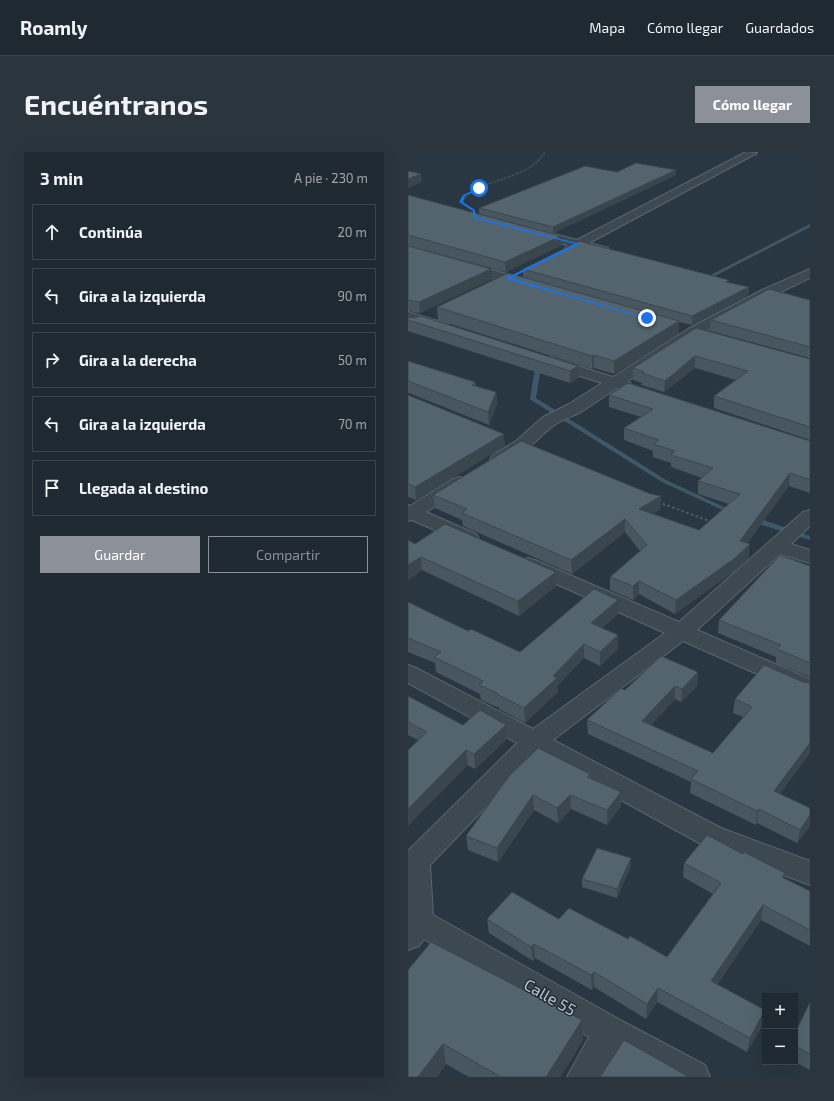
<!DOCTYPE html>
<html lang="es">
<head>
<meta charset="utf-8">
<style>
  body { margin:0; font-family:"Exo 2",sans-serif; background:#2b353d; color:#f1f3f6 }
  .controls { position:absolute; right:12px; bottom:12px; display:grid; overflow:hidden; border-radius:0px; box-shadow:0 4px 16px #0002 }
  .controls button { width:36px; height:36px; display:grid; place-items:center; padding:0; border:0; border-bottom:1px solid #3c454d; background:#1e2931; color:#f1f3f6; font:20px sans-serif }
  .stop { position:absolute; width:12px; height:12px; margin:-9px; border:3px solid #1a73e8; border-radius:50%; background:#fff }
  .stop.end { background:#1a73e8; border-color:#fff; box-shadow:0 1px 4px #0008 }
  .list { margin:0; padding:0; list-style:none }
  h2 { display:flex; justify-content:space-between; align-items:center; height:52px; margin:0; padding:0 16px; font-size:17px }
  h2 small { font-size:13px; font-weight:400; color:#a1a6ab }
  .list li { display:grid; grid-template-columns:26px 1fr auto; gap:12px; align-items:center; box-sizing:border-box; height:56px; margin:0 8px 8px; padding:0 8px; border:1px solid #3c454d; border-radius:0px }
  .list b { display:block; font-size:15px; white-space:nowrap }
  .list em { font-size:13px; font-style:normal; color:#a1a6ab }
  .actions { display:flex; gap:8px; padding:12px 16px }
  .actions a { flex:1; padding:9px 0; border:1px solid #8c9099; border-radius:0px; text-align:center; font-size:14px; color:#8c9099 }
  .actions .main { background:#8c9099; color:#fff }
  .icon { flex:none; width:22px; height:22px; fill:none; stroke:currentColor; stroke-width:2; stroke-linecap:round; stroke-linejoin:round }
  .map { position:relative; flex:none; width:402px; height:925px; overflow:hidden; border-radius:0px }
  header { display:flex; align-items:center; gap:24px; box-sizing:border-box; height:56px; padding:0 20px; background:#1e2931; border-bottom:1px solid #3c454d }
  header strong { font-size:19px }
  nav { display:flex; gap:22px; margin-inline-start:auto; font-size:14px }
  .intro { display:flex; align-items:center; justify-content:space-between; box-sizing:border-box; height:96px; padding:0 24px }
  h1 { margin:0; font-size:28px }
  .button { padding:10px 18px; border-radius:0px; background:#8c9099; color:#fff; font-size:14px; font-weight:700 }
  main { display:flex; gap:24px; padding:0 24px }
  aside { flex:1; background:#1e2931; border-radius:0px; box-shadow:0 4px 16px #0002 }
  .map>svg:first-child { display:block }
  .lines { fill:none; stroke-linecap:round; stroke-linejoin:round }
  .stream { fill:#3f5869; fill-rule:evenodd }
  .minor-casing { stroke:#5a666e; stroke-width:2 }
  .path-far1 { stroke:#4a605f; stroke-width:1.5; stroke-dasharray:1.5 1.5; stroke-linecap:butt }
  .path { stroke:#4a605f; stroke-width:2; stroke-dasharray:2.5 2.5; stroke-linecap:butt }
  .minor { fill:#3c4951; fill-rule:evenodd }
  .wall { fill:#47565f }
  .shaded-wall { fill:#3a464d }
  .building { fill:#53646e; stroke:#3a464d }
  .route { fill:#1a73e8 }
  .labels { text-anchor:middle; stroke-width:3; stroke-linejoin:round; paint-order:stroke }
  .near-street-label { font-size:16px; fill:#b9c3cb; stroke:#212e36 }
</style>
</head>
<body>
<header>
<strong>Roamly</strong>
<nav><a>Mapa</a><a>Cómo llegar</a><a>Guardados</a></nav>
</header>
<div class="intro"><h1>Encuéntranos</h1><a class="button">Cómo llegar</a></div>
<main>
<aside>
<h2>3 min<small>A pie · 230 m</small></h2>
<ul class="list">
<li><svg class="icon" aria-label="ahead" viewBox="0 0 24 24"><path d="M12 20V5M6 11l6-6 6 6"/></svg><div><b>Continúa</b></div><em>20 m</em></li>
<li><svg class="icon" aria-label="left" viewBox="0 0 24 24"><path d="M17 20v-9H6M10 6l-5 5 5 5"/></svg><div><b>Gira a la izquierda</b></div><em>90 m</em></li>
<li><svg class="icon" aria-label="right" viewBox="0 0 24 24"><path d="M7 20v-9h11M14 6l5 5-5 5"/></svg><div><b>Gira a la derecha</b></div><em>50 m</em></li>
<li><svg class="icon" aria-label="left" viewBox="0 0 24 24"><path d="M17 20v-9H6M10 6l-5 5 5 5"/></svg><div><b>Gira a la izquierda</b></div><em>70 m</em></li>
<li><svg class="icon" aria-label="arrive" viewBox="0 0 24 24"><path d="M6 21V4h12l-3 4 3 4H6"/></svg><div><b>Llegada al destino</b></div></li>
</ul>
<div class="actions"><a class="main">Guardar</a><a>Compartir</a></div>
</aside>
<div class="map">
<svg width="402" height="925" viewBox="0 0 402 925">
  <rect width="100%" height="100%" fill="#283741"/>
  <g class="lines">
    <!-- stream -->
    <g class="stream">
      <polygon points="402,72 402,75 297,129 293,128"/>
      <polygon points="131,208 134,210 128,246 258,328 327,360 329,361 327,362 323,362 254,330 123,248 122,247 128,210"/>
      <polygon points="341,365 347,365 402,384 402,388 341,369 340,367"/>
    </g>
    <!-- minor casing -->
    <g class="minor-casing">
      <g id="minor">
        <path d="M338,0l11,1 -168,90 19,5 2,3 -2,3c-10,2 -19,-7 -29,-5 -5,1 -7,3 -12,2l-2,-3 2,-3 -38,-10 -2,-3 2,-3 4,-1 44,12z"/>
        <polygon points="0,94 127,130 129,133 127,136 122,137 0,102"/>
        <path d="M402,117v9l-38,18 -74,39 -70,46 4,4 -2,3 -6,2 -7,-2c-12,8 -24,16 -36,24 -8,4 -17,7 -25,12 -18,11 -40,45 -63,39l-3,-4 3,-4 23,-14 27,-24 26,-13 33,-21 -57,-18 -3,-3 3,-3 5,-2 5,2 58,18 75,-48 74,-39z"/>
        <polygon points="0,160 40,172 42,175 40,178 35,179 0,169"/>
        <polygon points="52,325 59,327 61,331 59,335 18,360 68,382 71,386 68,390 61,392 54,390 4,368 0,369 0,353 2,354 45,327"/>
        <polygon points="402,358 402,374 383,392 402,398 402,411 372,402 289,478 402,527 402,544 394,542 275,489 145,588 313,676 402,709 402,733 293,692 129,602 22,713 25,763 214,869 297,913 302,925 252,925 208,901 195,925 159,925 181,885 16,787 11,794 0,798 0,699 109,591 0,531 0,513 8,516 125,577 257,481 113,416 110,412 113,408 120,406 127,408 271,470 395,360"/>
      </g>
    </g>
    <!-- path-far1 -->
    <path class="path-far1" d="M67,63l-1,-4 -13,-9c23,-27 64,-19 84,-50"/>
    <!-- path -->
    <polyline class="path" points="250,350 304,370"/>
    <!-- minor -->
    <use href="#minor" class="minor"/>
  </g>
  <!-- wall -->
  <g class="wall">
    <polygon points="268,18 268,23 145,81 71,62 71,56 209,20"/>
    <polygon points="0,43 154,93 98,120 0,93"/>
    <polygon points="0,94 84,127 12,161 0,159"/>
    <polygon points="115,117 321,128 320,130 341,135 340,143 284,173 271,170 270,182 206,222 186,216 184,217 30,168 29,155 115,125"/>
    <polygon points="402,148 402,206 302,179 303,168"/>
    <polygon points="0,165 170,214 170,226 162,231 0,179"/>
    <polygon points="288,176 402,207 402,288 306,256 306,244 328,228 287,216 256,240 233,233 234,231 225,228 225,216"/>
    <polygon points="0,209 67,230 68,234 88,240 89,252 81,273 1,241 0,241"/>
    <polygon points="0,243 97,294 8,348 0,345"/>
    <polygon points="201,243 402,289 402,341 381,334 339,391 341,406 325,420 267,462 231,442 225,448 202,438 202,425 232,399 217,380 164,422 55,374 54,368 27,356 25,343 243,342 253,344 252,357 245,362 291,378 321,352 290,342 290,329 294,326 263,315 263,311 245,305 245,299 216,288 216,276 233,265 201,255"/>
    <polygon points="0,388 7,392 148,434 111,464 14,418 0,428"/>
    <polygon points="402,414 402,525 368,511 368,505 310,481 311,468"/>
    <polygon points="0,450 60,479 112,500 210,462 194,476 210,497 192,514 176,506 149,534 150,540 117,571 91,557 91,556 73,548 72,542 28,520 27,511 0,500"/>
    <polygon points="356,513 372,642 402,656 402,674 389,691 349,671 348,673 282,641 283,630 180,582 179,568 217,538 290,520 289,534 273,550 267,547 243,573 305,601 335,565 325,561 327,547"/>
    <polygon points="0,544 55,573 99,587 67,617 0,583"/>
    <polygon points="182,622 182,626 213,640 213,654 199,673 163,657 150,671 126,658 90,710 60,698 58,684 101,624"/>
    <polygon points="276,711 376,726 402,739 402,794 353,768 309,832 355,872 339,900 249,850 238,867 186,835 184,838 127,806 125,809 81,781 79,767 151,767 220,787 259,805 305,742 275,725"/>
    <polygon points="223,714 209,746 174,735 174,727"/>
    <polygon points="0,818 174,868 175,888 152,925 61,925 38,912 29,925 0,925"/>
    <polygon points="402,850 402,918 387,910 387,881"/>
  </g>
  <!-- shaded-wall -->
  <g class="shaded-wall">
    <polygon points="268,18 268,23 145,81 145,75"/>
    <polygon points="13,22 14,30 0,36 0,27"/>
    <polygon points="153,84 154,93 98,120 97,110"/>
    <polygon points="83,117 84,127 12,161 11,150"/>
    <polygon points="341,135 340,143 284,173 284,164"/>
    <polygon points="271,169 270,182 206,222 206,209"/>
    <polygon points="186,203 186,216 184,217 184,204"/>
    <polygon points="287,204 287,216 256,240 257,229"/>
    <polygon points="170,214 170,226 162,231 162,219"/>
    <polygon points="88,240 89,252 81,273 80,260"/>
    <polygon points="96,282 97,294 8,348 7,335"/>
    <polygon points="382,321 381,334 331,402 332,389"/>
    <polygon points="253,344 252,357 231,370 231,357"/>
    <polygon points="217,367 217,380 164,422 163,408"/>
    <polygon points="342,392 341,406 325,420 267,462 268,448"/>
    <polygon points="13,405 14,418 0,428 0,413"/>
    <polygon points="148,420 148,434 111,464 110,449"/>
    <polygon points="231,429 231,442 225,448 225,434"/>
    <polygon points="210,448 210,462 183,486 183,471"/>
    <polygon points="210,483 210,497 192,514 192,500"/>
    <polygon points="176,492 176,506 149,534 150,540 117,571 116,556 145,524"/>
    <polygon points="290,520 289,534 273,550 274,537"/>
    <polygon points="267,534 267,547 234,583 234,569"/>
    <polygon points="98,573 99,587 67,617 66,602"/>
    <polygon points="402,591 402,601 364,653 366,639"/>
    <polygon points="58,598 60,613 0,674 0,657"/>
    <polygon points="213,640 213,654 199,673 199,658"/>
    <polygon points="125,643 126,658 90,710 89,696"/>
    <polygon points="162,643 163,657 150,671 149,656"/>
    <polygon points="351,657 349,671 348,673 349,659"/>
    <polygon points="402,663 402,674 389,691 392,678"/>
    <polygon points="223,706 223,714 209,746 209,737"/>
    <polygon points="355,753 353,768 302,844 303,829"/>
    <polygon points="126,792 127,806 125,809 123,795"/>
    <polygon points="186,820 186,835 184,838 183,823"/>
    <polygon points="250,836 249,850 238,867 239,852"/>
    <polygon points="357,858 355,872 339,900 342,886"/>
    <polygon points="174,868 175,888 152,925 138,925"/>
    <polygon points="35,892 38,912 29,925 10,925"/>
  </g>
  <!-- building -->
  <g class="building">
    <polygon points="228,11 268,18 145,75 71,56 177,14 209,20"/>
    <polygon points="0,19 13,22 0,27"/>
    <polygon points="0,43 153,84 97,110 0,83"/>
    <polygon points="171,89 321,128 318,130 341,135 284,164 115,117"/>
    <polygon points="0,94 83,117 11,150 0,148"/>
    <polygon points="100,121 271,169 206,209 186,203 184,204 29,155"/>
    <polygon points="361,137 402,148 402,195 303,168"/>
    <polygon points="13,164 170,214 162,219 0,168 0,165 5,166"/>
    <polygon points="288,176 402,207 402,275 306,244 340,219 287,204 257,229 234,221 236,220 225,216"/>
    <polygon points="0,209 67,230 64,233 88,240 80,260 0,229"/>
    <polygon points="220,231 402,289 402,328 382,321 332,389 342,392 326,407 268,448 231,429 225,434 202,425 239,393 217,367 163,408 54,361 59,357 25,343 113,289 243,342 253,344 231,357 291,378 332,342 290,329 305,316 263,303 267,299 245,292 251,288 216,276 245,257 201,243"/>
    <polygon points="0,243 96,282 7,335 0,332"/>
    <polygon points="37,372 148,420 110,449 13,405 0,413 0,388 7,392"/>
    <polygon points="372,403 402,414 402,511 369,497 373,493 311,468"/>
    <polygon points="186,437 210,448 183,471 210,483 192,500 176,492 145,524 149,526 116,556 90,543 91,542 71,533 75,529 26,505 33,500 0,486 0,450 60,479 63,477 112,500"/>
    <polygon points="253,504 290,520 274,537 267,534 234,569 305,601 344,555 327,547 356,513 395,530 402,531 402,591 366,639 402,656 402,663 392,678 351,657 349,659 283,627 290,619 179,568 213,536 217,538"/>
    <polygon points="0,544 55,573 72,558 98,573 66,602 58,598 0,657 0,598 19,580 0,570"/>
    <polygon points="130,596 182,622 179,625 213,640 199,658 162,643 149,656 125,643 89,696 58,684 101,624"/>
    <polygon points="299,683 335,702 336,700 377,721 374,725 402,739 402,778 355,753 303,829 357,858 342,886 250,836 239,852 186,820 183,823 126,792 123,795 79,767 104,740 151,767 161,756 220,787 222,784 259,805 313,731 276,711"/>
    <polygon points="189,696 223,706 209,737 174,727"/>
    <polygon points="23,790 174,868 138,925 93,925 35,892 10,925 0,925 0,818"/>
    <polygon points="402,850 402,902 387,894 387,881"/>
    <polygon points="216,888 281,925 192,925"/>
  </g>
  <!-- route -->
  <polygon class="route" points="70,36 73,36 57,44 55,50 67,58 68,65 172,92 103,126 240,166 240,167 98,127 98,126 167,92 65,66 65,59 51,50 55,43"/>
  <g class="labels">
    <!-- near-street labels -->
    <g class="near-street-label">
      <text transform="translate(142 845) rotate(30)" y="6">Calle 55</text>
    </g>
  </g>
</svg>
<div class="controls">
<button>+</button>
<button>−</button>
</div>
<div class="stop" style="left:71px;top:36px"></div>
<div class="stop end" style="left:239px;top:166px"></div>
</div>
</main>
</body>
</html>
